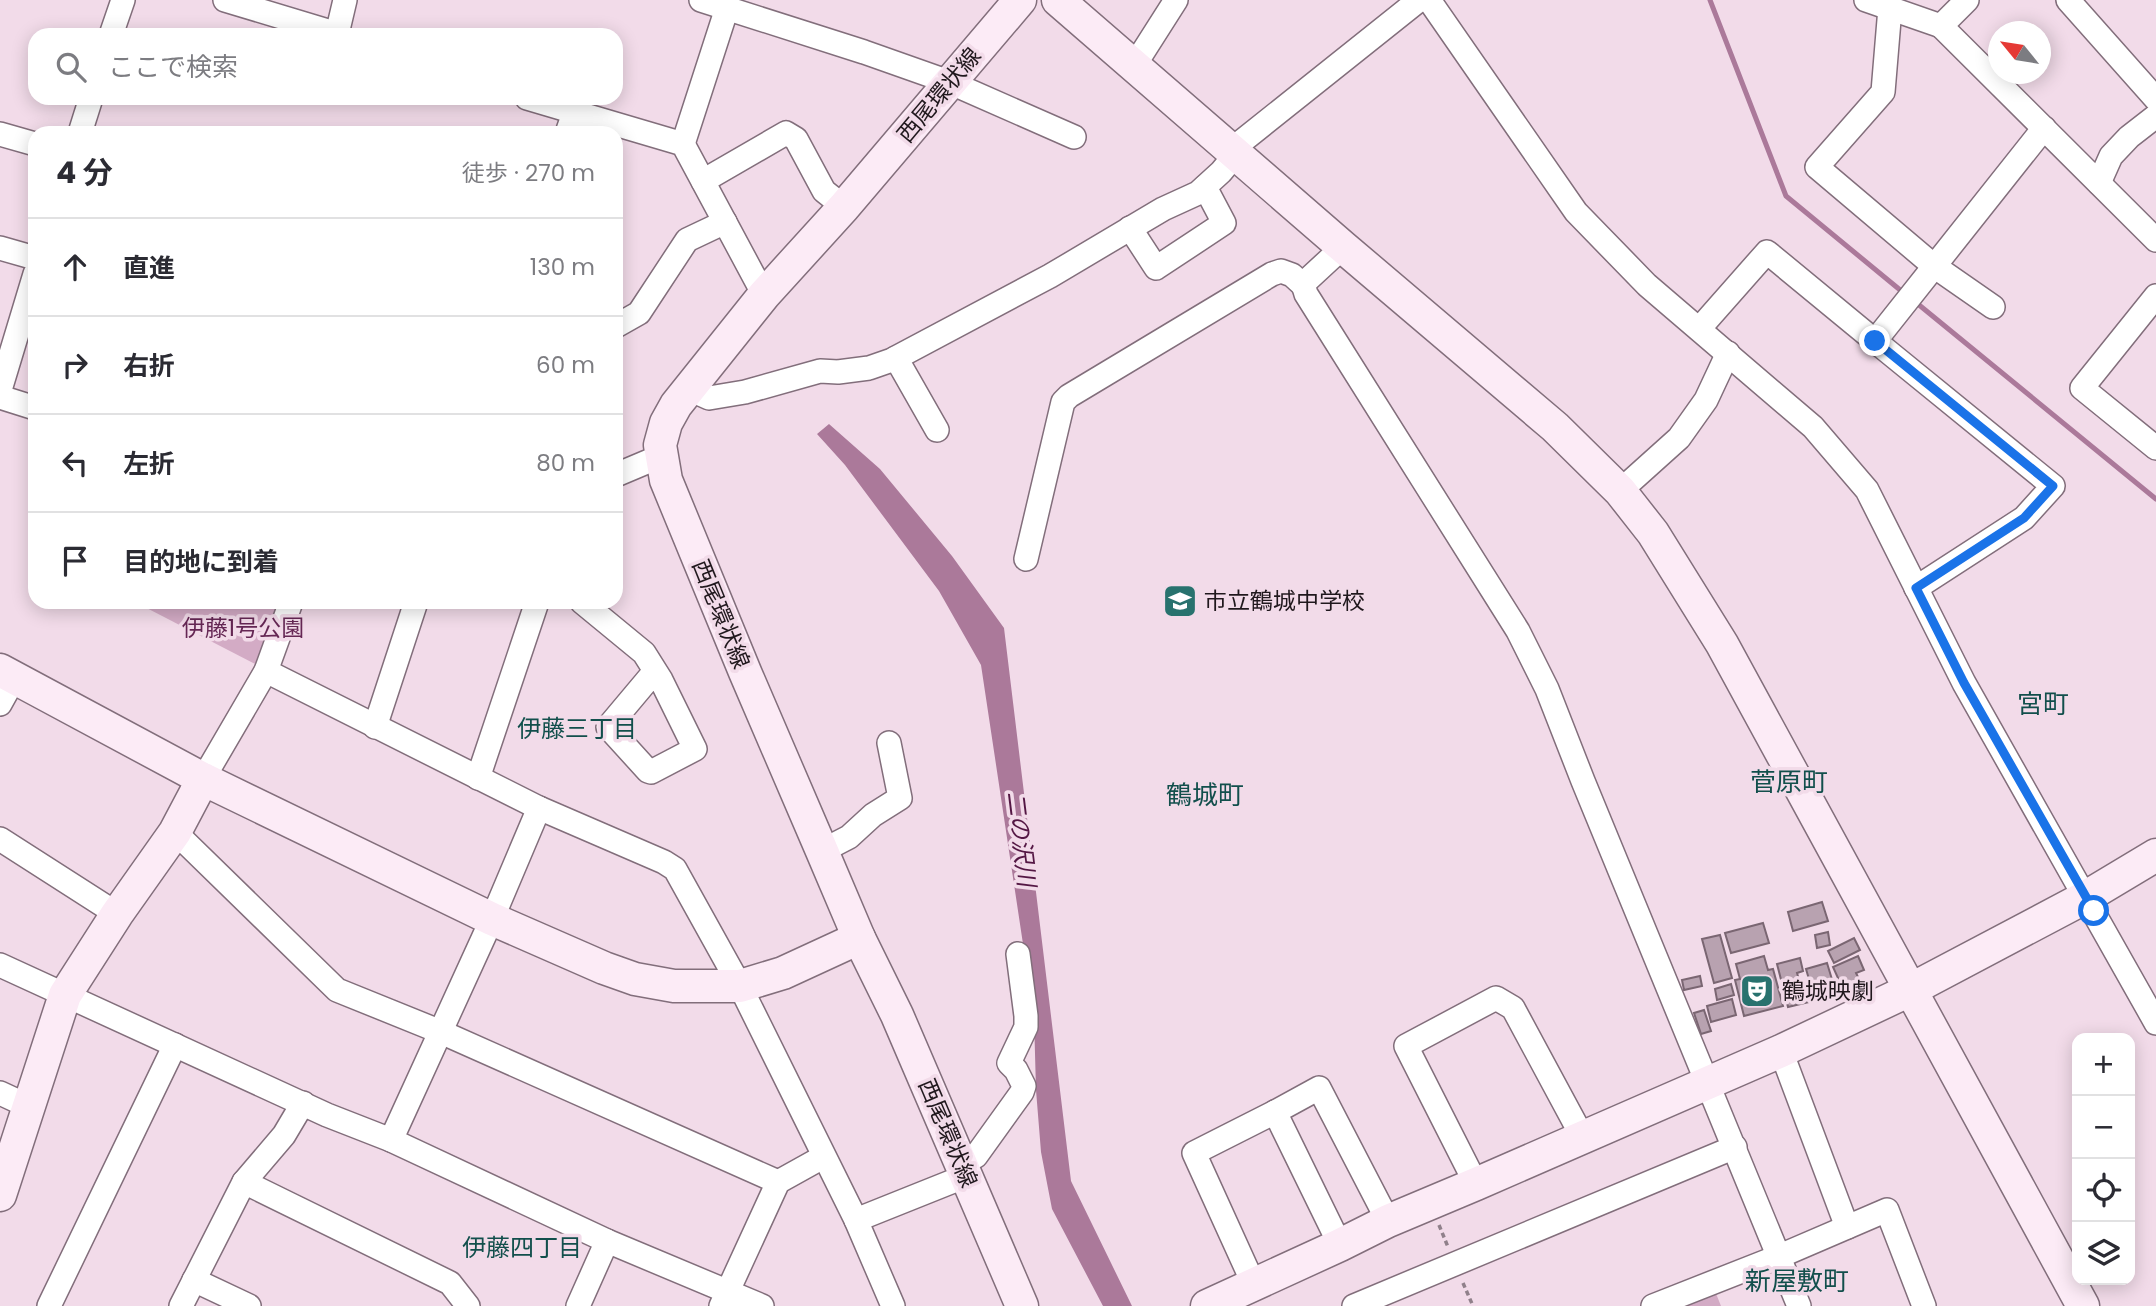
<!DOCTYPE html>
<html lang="ja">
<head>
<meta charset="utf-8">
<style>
  body { margin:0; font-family:Poppins,"Noto Sans JP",sans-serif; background:#f7f7f7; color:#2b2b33 }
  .controls { position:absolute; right:21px; bottom:21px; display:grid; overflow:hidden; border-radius:14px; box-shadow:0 4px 18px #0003 }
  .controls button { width:63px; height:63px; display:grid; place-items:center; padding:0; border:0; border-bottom:2px solid #e1e1e2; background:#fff; color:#2b2b33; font:35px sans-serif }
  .compass { position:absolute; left:1988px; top:21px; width:63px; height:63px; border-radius:50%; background:#fff; box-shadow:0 4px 18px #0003; rotate:300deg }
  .stop { position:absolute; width:21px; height:21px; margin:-16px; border:5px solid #1a73e8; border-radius:50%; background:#fff }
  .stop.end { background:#1a73e8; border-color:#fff; box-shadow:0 2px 7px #0008 }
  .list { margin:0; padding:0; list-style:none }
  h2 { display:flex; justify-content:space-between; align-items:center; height:91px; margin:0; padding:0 28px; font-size:30px }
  h2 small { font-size:23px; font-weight:400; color:#7c7c81 }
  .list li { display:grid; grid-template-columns:46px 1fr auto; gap:21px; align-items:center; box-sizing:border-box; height:98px; padding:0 28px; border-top:2px solid #e1e1e2 }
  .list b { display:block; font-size:26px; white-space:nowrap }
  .list em { font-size:23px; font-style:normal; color:#7c7c81 }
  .icon { flex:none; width:38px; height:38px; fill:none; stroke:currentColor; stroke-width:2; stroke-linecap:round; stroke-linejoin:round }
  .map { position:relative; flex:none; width:2156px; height:1306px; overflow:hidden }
  .search { position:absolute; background:#fff; box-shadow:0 4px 18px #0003; left:28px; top:28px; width:595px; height:77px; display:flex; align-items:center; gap:18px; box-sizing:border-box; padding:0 24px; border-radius:21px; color:#7c7c81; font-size:26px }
  .panel { position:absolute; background:#fff; box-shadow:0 4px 18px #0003; left:28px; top:126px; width:595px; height:483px; border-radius:21px }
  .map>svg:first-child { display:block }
  .green { fill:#d3abc5 }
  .water { fill:#ab799a }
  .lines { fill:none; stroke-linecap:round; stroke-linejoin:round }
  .stream { stroke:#ab799a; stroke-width:5 }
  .building { fill:#b8a2b0; stroke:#7a6672; stroke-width:2 }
  .street-casing { stroke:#826e7b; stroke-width:26 }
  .secondary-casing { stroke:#826e7b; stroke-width:35 }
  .path { stroke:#90808a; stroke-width:3.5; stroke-dasharray:5 3.5; stroke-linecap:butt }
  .street { stroke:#fff; stroke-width:23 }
  .secondary { stroke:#fcebf6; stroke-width:32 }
  .route { stroke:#1a73e8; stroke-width:9 }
  .labels { text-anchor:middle; stroke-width:7; stroke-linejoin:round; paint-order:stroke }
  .street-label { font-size:23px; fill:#20181d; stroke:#f2dbe9 }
  .poi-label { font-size:23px; fill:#20181d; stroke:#f2dbe9; text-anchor:start }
  .park-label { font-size:23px; fill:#652754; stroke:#f2dbe9 }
  .neighbourhood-label { font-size:24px; fill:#124f4c; stroke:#f2dbe9 }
  .water-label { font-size:24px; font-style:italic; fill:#541744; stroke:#f2dbe9 }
  .quarter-label { font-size:26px; fill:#124f4c; stroke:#f2dbe9 }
</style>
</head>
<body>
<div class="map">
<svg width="2156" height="1306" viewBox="0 0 2156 1306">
  <rect width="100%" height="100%" fill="#f2dbe9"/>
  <!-- green -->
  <g class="green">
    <polygon points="135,602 280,602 257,665"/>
    <polygon points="1715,1291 1721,1306 1677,1306"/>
  </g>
  <!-- water -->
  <polygon class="water" points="829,424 880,469 952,556 1004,628 1071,1181 1132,1306 1103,1306 1052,1209 1041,1152 1036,1090 1034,1017 981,665 939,591 845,465 817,434"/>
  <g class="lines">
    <!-- stream -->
    <g class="stream">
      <polyline points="1710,0 1786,196 1905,294"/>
      <polyline points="1913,300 2156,499"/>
    </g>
  </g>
  <!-- building -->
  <g class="building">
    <polygon points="1822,902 1828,921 1793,931 1788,912"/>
    <polygon points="1763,923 1769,943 1731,953 1725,933"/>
    <polygon points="1828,932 1830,945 1817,948 1815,935"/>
    <polygon points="1720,935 1732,978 1714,983 1702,939"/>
    <polygon points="1854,938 1860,950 1834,963 1828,951"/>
    <polygon points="1764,956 1768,970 1773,969 1783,1006 1744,1016 1735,980 1740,979 1736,964"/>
    <polygon points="1858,956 1864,970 1856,973 1859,979 1842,987 1833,967"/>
    <polygon points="1800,958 1803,971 1797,973 1800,983 1804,982 1809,1002 1788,1007 1777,964"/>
    <polygon points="1827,963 1834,986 1813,993 1806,969"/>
    <polygon points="1700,976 1702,986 1684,990 1682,980"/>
    <polygon points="1731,984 1734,995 1717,1000 1715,989"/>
    <polygon points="1732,999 1736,1015 1711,1022 1707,1006"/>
    <polygon points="1704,1010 1711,1031 1701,1034 1694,1013"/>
  </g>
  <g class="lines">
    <!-- street casing -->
    <g class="street-casing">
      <g id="street">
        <polyline points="225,0 341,35"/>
        <polyline points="701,0 864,52 949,82 1074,137"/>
        <polyline points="1429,0 1576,212 1647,285 1813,427 1867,490 1964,683 2156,1023"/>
        <polyline points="1866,0 1941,26"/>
        <polyline points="1967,0 1941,26 2156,240"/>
        <polyline points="2068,0 2156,99"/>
        <polyline points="1890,8 1883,92 1817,167 1934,266 1993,307"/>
        <polyline points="337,34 345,0"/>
        <polyline points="111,35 123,0"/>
        <polyline points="1134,66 1176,0"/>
        <polyline points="527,98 683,144 764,295"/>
        <polyline points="80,133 91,98"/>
        <polyline points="567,133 574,113"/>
        <polyline points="0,134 35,144"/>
        <polyline points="683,144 727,8"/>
        <polyline points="1231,150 1419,0"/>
        <polyline points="703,181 786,133 796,139 824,191 844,207"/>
        <polyline points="2099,183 2111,156 2129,137 2156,116"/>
        <polyline points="1130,228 1156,268 1224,223 1205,187"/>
        <polyline points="1343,247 1303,284 1306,294 1518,631 1547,689 1583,781 1799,1306"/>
        <polyline points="0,248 35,258"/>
        <polyline points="2156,296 2082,388 2156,448"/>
        <polyline points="616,326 639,313 687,240 725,222"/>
        <polyline points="1699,329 1767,252 1875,341 2044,128"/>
        <polyline points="1875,341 2053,486 2024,518 1916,588"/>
        <polyline points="896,358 937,430"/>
        <polyline points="689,389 709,398 745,392 820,371 838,372 869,368 892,360 1050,276 1163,209 1198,193 1221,172 1236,154"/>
        <polyline points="0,390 35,274"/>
        <polyline points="0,397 35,408"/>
        <polyline points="616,475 661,456"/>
        <polyline points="1620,491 1679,438 1706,400 1728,353"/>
        <polyline points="1026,559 1063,402 1069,396 1272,274 1281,271 1292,275 1304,286"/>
        <polyline points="582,602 644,653 661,680 695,749 651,772 648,771 608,727 655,671"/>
        <polyline points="266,671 539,808 664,862 675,869 740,986 856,1220 893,1306"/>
        <polyline points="0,704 15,677"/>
        <polyline points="375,727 416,602"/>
        <polyline points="478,778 537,602"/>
        <polyline points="203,779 266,671 291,602"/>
        <polyline points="175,832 337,990 441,1032 778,1182"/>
        <polyline points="0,839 117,914"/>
        <polyline points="822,851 849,837 873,815 900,798 889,743"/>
        <polyline points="0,965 327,1115 391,1140 607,1241 762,1306"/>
        <polyline points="1781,1051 1847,1227"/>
        <polyline points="0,1093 28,1106"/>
        <polyline points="1275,1112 1319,1088 1388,1221"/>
        <polyline points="391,1140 492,919 539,808"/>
        <polyline points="961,1164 976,1156 1022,1092 1024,1086 1016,1070 1009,1063 1026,1027 1026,1016 1018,954"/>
        <polyline points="244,1182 450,1283 468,1306"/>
        <polyline points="1476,1184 1406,1046 1496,998 1513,1008 1583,1138"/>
        <polyline points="856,1220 966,1176"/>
        <polyline points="194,1280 249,1306"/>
        <polyline points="1254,1285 1194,1153 1275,1112 1340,1245"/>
        <polyline points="49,1306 175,1045"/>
        <polyline points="181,1306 244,1182 284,1135 303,1103"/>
        <polyline points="578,1306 607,1241"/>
        <polyline points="721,1306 778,1182 823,1157"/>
        <polyline points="1354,1306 1735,1147"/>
        <polyline points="1653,1306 1780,1256 1887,1210 1924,1306"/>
      </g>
    </g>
    <!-- secondary casing -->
    <g class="secondary-casing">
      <g id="secondary">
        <polyline points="1020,0 844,207 764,295 676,405 666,423 660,445 666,480 745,672 822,851 859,938 897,1015 1022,1306"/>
        <polyline points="1058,0 1343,247 1555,427 1620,491 1653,533 1722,644 2083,1306"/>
        <polyline points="0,670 203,779 492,919 604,968 635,979 674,986 740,986 783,973 859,938"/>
        <polyline points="0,1195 65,995 117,914 175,832 203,779"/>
        <polyline points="1207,1306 1340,1245 1388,1221 1476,1184 1781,1051 1910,990 2086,897 2156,855"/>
      </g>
    </g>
    <!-- path -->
    <g class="path">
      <polyline points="1439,1225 1448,1247"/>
      <polyline points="1463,1283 1473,1306"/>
    </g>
    <!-- street -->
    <use href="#street" class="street"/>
    <!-- secondary -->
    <use href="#secondary" class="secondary"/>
  </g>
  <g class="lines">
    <!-- route -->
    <polyline class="route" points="1875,341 2053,486 2024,518 1916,588 1964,683 2094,911"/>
  </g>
  <!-- icons -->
  <defs>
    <g id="school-square" transform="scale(1.75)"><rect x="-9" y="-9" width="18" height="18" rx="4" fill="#28726e" stroke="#f2dbe9"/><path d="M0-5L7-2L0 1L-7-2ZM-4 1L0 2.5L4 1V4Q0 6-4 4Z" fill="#fff"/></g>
    <g id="theatre-square" transform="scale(1.75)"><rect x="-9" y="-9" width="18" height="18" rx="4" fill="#28726e" stroke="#f2dbe9"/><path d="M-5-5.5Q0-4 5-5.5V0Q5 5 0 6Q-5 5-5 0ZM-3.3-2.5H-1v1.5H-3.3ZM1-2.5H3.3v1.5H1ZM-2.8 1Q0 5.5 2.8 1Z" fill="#fff"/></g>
  </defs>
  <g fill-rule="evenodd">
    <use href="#school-square" x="1180" y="601"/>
    <use href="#theatre-square" x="1757" y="991"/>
  </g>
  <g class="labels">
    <!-- street labels -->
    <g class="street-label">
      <text transform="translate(939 95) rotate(-50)" y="8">西尾環状線</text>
      <text transform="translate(721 614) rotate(68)" y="8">西尾環状線</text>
      <text transform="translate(948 1133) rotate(67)" y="8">西尾環状線</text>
    </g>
    <!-- poi labels -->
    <g class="poi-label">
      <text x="1204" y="609">市立鶴城中学校</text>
      <text x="1782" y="999">鶴城映劇</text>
    </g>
    <!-- park labels -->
    <g class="park-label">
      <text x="243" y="636">伊藤1号公園</text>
    </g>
    <!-- neighbourhood labels -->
    <g class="neighbourhood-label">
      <text x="577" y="737">伊藤三丁目</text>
      <text x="522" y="1256">伊藤四丁目</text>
    </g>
    <!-- water labels -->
    <g class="water-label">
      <text transform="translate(1021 839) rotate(83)" y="8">二の沢川</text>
    </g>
    <!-- quarter labels -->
    <g class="quarter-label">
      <text x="2043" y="713">宮町</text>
      <text x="1789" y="791">菅原町</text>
      <text x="1205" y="804">鶴城町</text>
      <text x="1797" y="1290">新屋敷町</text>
    </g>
  </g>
</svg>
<div class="controls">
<button>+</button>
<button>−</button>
<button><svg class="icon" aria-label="locate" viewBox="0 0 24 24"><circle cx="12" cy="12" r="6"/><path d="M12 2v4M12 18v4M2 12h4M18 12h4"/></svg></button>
<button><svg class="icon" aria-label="layers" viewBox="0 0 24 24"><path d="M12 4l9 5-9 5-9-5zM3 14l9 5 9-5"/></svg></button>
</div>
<svg class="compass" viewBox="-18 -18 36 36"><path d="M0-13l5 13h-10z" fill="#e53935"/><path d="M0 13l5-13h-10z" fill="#7c7c81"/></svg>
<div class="stop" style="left:2094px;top:911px"></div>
<div class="stop end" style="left:1875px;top:341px"></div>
<div class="search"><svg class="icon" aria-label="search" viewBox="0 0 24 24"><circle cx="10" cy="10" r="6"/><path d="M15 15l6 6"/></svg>ここで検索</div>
<section class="panel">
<h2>4 分<small>徒歩 · 270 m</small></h2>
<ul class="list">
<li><svg class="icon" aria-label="ahead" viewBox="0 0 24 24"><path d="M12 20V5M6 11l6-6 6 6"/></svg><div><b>直進</b></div><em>130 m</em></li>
<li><svg class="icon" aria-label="right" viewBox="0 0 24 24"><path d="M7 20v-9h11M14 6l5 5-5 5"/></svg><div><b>右折</b></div><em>60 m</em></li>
<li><svg class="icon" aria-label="left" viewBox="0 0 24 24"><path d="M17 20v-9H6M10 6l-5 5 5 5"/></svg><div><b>左折</b></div><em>80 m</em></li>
<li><svg class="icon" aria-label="arrive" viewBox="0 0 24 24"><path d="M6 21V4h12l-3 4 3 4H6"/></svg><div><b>目的地に到着</b></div></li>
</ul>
</section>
</div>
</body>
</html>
